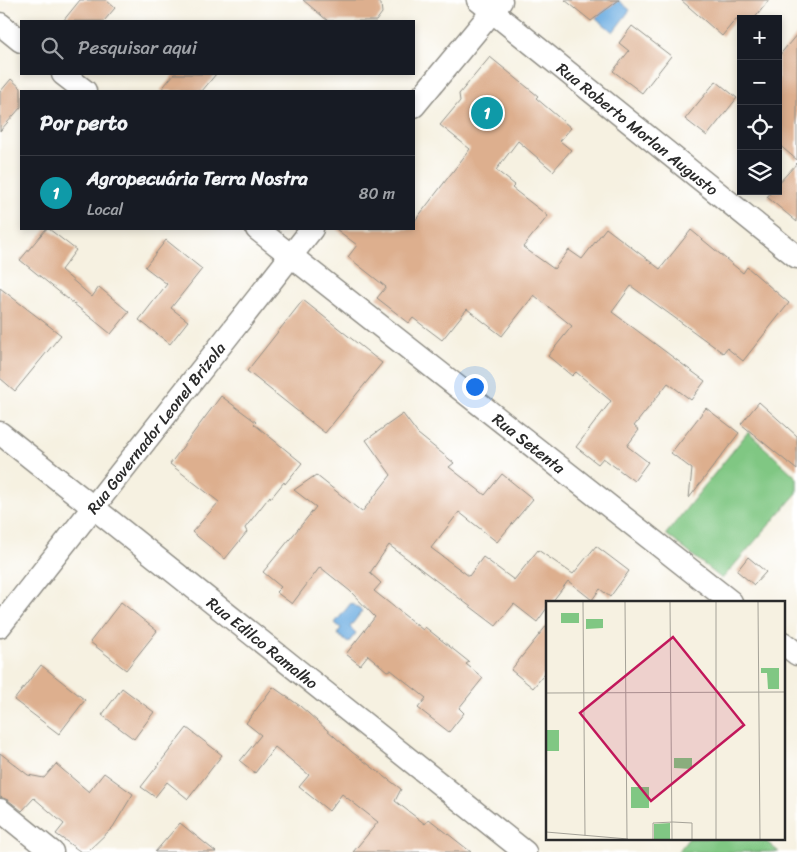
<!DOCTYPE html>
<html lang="pt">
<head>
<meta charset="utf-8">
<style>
  body { margin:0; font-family:Sriracha,sans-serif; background:#242831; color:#f1f3f6 }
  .controls { position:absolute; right:15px; top:15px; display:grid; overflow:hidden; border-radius:0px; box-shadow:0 2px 8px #0003 }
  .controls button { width:45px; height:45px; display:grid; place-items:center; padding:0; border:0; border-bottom:1px solid #363941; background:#171b24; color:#f1f3f6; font:25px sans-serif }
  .you { position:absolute; left:474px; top:386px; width:18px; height:18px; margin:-12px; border:4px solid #fff; border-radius:50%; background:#1a73e8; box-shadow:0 0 0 8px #1a73e833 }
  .badge { display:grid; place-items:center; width:32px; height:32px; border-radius:50%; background:#0f766e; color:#fff; font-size:16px; font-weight:700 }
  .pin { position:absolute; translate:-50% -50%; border:2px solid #fff; box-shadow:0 1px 5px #0006 }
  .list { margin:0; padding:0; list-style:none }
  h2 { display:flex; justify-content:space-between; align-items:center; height:65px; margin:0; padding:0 20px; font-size:21px }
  h2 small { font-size:16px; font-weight:400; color:#9ea1a6 }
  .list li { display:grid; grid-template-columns:32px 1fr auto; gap:15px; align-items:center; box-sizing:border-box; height:75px; padding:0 20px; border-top:1px solid #363941 }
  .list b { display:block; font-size:19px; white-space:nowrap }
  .list p { margin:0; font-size:16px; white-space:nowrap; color:#9ea1a6 }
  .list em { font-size:16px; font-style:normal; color:#9ea1a6 }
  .icon { flex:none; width:28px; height:28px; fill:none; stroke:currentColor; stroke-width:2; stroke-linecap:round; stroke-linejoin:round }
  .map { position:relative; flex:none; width:797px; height:852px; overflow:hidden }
  .search { position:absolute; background:#171b24; box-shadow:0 2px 8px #0003; left:20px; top:20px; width:395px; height:55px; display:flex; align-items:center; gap:12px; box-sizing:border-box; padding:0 18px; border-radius:0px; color:#9ea1a6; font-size:19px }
  .panel { position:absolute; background:#171b24; box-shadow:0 2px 8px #0003; left:20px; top:90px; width:395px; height:140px; border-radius:0px }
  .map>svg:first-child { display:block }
  .green { fill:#80c783; stroke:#567957 }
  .water { fill:#6dade1; stroke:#4c6c86 }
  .building { fill:#ddaf8e }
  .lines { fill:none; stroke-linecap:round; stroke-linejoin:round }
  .minor-casing { stroke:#908e86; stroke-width:25 }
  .minor { stroke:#fff; stroke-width:22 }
  .labels { text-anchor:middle; stroke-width:4; stroke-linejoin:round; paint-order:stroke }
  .street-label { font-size:16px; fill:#2b2b2b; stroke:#fff }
  .inset-road { fill:none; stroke:#a5a298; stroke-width:1 }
  .view { fill:#c2185b; fill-opacity:0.15; stroke:#c2185b; stroke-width:2.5 }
  .inset-edge { fill:none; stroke:#2b2b2b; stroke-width:2.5 }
</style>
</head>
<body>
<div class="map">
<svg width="797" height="852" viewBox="0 0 797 852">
  <rect width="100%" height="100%" fill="#fff"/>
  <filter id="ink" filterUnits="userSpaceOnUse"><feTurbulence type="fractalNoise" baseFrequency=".02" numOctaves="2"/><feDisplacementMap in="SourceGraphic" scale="10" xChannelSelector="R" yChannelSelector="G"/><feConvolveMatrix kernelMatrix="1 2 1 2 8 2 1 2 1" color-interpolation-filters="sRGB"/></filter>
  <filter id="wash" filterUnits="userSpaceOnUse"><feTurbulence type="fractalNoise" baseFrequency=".0096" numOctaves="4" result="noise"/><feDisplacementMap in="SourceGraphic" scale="20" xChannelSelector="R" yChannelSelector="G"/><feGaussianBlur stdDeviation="1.12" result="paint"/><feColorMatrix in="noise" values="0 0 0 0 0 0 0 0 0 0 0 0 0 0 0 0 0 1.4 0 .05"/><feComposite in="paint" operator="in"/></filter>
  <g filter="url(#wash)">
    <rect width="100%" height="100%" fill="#f6f1e1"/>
    <!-- green -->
    <g class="green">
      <polygon points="748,432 797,478 797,493 722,579 666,534"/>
      <polygon points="689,838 762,838 779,852 678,852"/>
    </g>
    <!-- water -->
    <g class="water">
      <polygon points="610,0 618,0 630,10 613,32 596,18"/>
      <polygon points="351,603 362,611 350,627 356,633 348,643 337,634 341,628 335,623"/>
    </g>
    <g id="blocks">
      <!-- building -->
      <g class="building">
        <polygon points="80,0 106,0 115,8 104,21 63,21"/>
        <polygon points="303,0 375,0 381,4 382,13 376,21 328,21"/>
        <polygon points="565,0 619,0 591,21"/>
        <polygon points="681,0 769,0 754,19 736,19 722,36"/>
        <polygon points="632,26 671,56 642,93 613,71 629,51 619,43"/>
        <polygon points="797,34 797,160 778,144 778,57"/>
        <polygon points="490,57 538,96 536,98 571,128 560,141 571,150 553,171 518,141 496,170 515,185 512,188 548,216 523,247 554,269 569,250 582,259 606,228 660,269 691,230 743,273 747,267 789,303 743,361 727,348 723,353 631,286 612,312 705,381 691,400 668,383 634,426 639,430 627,446 648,462 634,481 603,458 598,464 576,447 611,401 576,372 572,376 548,356 572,326 534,295 502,336 467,309 442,340 413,318 409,323 377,298 386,287 348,257 357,245 336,229 414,229 414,222 470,149 440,125 460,101 459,94"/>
        <polygon points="174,74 216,74 202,91 160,91"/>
        <polygon points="11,79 21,88 21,107 0,131 0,92"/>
        <polygon points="716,81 737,98 707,136 685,119"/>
        <polygon points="797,163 797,222 767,197 772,191 778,191 778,184"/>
        <polygon points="46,229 49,229 76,250 61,270 92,297 99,287 129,312 111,334 20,260"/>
        <polygon points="166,240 202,269 171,308 188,321 170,344 139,320 167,284 145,267"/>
        <polygon points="0,288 61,335 15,391 0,378"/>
        <polygon points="303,300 382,363 325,433 247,371"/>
        <polygon points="221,396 256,422 254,424 302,463 285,484 284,482 271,498 270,496 245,528 247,532 225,559 192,532 219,502 170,464"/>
        <polygon points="759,402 797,436 797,470 741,424"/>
        <polygon points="706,408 739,433 689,498 692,469 671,453"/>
        <polygon points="403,414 418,434 454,463 449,467 485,495 502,474 533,499 497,542 459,512 431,548 469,576 483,557 514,580 538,550 573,574 596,546 629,571 610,597 600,589 592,600 568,581 552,602 547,602 547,608 537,622 514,604 496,626 389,545 370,573 381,583 374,591 423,630 425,627 469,662 466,664 483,678 459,708 464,713 449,732 418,708 426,698 391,670 387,671 368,655 360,665 346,654 375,617 350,591 320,567 292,604 276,592 281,587 263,572 316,507 294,490 316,475 362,512 391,475 366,440"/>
        <polygon points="748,557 766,572 754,585 737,571"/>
        <polygon points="121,602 157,631 126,670 90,642"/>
        <polygon points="547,625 547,671 533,688 511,670"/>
        <polygon points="41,665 85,700 59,734 14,700"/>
        <polygon points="273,687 300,706 352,752 401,789 395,801 425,824 429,819 471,852 353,852 378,822 342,794 329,811 299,787 309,775 275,747 255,773 240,761 261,735 246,723"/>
        <polygon points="122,688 154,712 134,739 102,715"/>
        <polygon points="187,728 222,755 188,799 167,782 155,797 141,787"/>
        <polygon points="0,753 28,775 44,778 56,764 89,792 104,773 133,794 113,827 87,852 81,852 56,834 64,824 34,798 22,811 8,800 0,797"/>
        <polygon points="180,823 216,852 155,852"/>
      </g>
    </g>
  </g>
  <g filter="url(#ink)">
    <use href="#blocks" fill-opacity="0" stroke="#908e86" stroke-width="1"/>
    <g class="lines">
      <!-- minor casing -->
      <g class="minor-casing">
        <g id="minor">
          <path id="s1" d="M478,0l319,257"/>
          <polyline points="0,24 21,41"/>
          <polyline points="63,74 85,91"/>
          <polyline points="414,106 501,1"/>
          <path id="s2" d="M257,229l474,373"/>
          <path id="s3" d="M0,433l525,419"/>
          <path id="s4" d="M0,626l312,-397"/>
          <polyline points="783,643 797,654"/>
          <polyline points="0,810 52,852"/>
        </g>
      </g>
      <!-- minor -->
      <use href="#minor" class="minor"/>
    </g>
  </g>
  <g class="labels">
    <!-- street labels -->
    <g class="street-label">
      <text dy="6" stroke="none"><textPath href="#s1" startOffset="205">Rua Roberto Morlan Augusto</textPath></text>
      <text dy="6" stroke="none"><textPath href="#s4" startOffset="252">Rua Governador Leonel Brizola</textPath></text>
      <text dy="6" stroke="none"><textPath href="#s2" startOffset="346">Rua Setenta</textPath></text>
      <text dy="6" stroke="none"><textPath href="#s3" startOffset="336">Rua Edilco Ramalho</textPath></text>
    </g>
  </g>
  <!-- overview -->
  <g transform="translate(546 601)">
    <rect width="239" height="239" fill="#f6f1e1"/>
    <path d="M15,12h18v10h-18zM40,18h17v9l-17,1zM215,67h18v21h-11l-1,-16h-6zM0,129h13v21h-13zM128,157h18v11l-18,-1zM85,186h18v21h-18zM124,222v16h-16v-15z" fill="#80c783"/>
    <path class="inset-road" d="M37,1l2,234M79,1l2,237M124,1l2,237M170,1v237M212,1l2,237M0,92l239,-1M0,231l82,7M107,238v-16l20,-1 19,1v16"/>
    <path class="view" d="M127,36l71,88 -93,76 -71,-88z"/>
    <rect width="239" height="239" class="inset-edge"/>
  </g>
</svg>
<div class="controls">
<button>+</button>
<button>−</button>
<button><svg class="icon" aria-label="locate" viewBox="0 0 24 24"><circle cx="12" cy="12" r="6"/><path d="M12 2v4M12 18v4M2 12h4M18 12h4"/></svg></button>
<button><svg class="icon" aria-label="layers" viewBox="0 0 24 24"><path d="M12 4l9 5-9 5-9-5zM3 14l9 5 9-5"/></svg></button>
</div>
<div class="you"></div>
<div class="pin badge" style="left:487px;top:113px;background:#0f9aa8">1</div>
<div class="search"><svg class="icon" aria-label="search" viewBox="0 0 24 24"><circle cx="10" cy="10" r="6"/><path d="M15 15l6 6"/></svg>Pesquisar aqui</div>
<section class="panel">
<h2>Por perto<small></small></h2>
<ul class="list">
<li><span class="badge" style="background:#0f9aa8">1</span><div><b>Agropecuária Terra Nostra</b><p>Local</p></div><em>80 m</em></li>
</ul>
</section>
</div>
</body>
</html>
